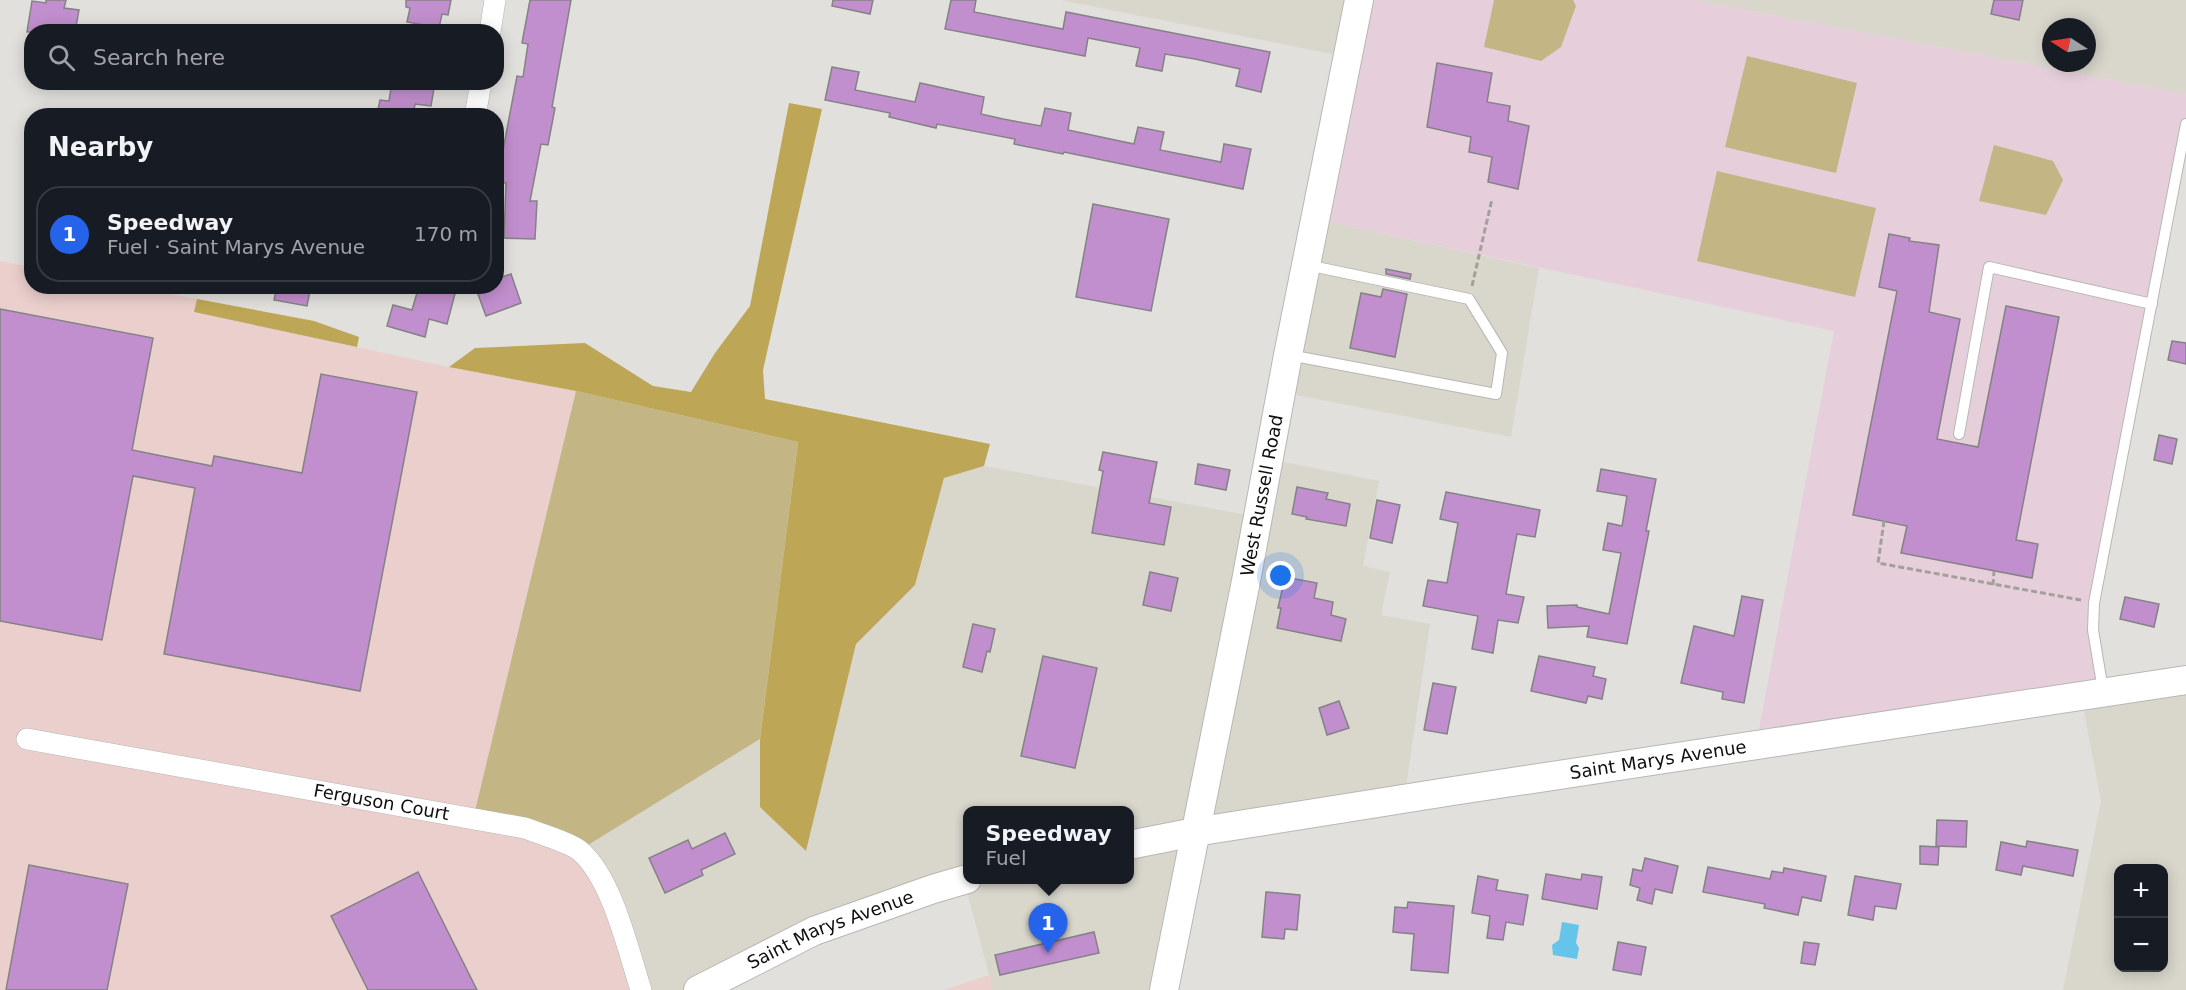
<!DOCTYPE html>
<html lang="en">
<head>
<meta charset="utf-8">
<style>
  body { margin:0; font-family:"DejaVu Sans",sans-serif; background:#20242c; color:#f1f3f6 }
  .controls { position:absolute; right:18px; bottom:18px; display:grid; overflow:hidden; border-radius:12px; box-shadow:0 3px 15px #0003 }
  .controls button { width:54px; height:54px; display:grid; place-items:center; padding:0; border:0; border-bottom:2px solid #363941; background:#171b24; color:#f1f3f6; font:30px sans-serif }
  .compass { position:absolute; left:2042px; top:18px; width:54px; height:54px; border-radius:50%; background:#171b24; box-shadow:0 3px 15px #0003; rotate:282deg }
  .you { position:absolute; left:1281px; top:576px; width:21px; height:21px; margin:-15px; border:4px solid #fff; border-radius:50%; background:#1a73e8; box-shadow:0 0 0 9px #1a73e833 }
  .badge { display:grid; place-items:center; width:39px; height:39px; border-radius:50%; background:#2563eb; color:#fff; font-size:20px; font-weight:700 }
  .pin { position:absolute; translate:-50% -50px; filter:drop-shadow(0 2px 3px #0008) }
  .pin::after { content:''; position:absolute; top:32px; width:21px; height:18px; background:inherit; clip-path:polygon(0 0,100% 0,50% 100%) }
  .popup { position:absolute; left:963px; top:806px; width:171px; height:78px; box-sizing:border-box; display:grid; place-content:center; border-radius:12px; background:#171b24; filter:drop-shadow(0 2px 4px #0005); font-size:20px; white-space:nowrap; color:#9ea1a6 }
  .popup b { font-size:22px; color:#f1f3f6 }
  .popup::after { content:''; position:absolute; left:50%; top:100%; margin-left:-12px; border:12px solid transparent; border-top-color:#171b24 }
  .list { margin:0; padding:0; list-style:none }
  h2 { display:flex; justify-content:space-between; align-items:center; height:78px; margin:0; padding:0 24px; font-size:26px }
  h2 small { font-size:20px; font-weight:400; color:#9ea1a6 }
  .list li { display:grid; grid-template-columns:39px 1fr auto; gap:18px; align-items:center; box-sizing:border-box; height:96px; margin:0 12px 12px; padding:0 12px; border:2px solid #363941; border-radius:24px }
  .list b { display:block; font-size:22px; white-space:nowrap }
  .list p { margin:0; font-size:20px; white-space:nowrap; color:#9ea1a6 }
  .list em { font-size:20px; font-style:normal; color:#9ea1a6 }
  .icon { flex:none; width:33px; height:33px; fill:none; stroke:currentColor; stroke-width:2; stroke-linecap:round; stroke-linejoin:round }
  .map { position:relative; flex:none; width:2186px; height:990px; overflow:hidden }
  .search { position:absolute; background:#171b24; box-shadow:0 3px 15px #0003; left:24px; top:24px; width:480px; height:66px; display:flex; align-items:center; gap:15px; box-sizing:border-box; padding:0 21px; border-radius:24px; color:#9ea1a6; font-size:22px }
  .panel { position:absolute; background:#171b24; box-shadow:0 3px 15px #0003; left:24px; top:108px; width:480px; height:186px; border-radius:24px }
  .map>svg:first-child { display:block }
  .built { fill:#d9d6cc; fill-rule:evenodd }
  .industrial { fill:#eacfcd }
  .education { fill:#e6cfda }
  .green { fill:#c3b584 }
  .forest { fill:#bda756 }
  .water { fill:#64c4ea }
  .building { fill:#c28fce; stroke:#848285; stroke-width:1.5 }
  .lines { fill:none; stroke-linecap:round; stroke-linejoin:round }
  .lane-casing { stroke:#b8b7b4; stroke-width:12 }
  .street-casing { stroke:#b8b7b4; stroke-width:22 }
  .secondary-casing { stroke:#b8b7b4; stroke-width:30 }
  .path { stroke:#a1a09d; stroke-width:3; stroke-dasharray:6 3; stroke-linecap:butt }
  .lane { stroke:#fff; stroke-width:10 }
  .street { stroke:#fff; stroke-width:21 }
  .secondary { stroke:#fff; stroke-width:28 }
  .labels { text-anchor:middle; stroke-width:5; stroke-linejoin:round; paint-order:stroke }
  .street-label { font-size:18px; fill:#0f0e0d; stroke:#e1e0dd }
</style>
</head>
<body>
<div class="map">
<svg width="2186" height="990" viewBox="0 0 2186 990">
  <rect width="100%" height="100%" fill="#e1e0dd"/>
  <!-- built -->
  <g class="built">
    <polygon points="1060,0 1359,0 1347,57"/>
    <path d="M1693,0h493v94zM2051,27h36v36h-36z"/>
    <polygon points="1315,219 1539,268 1511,437 1281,392"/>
    <path d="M1269,459l110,22 -16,85 27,6 -9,43 49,9 -26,176 -209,32 -31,158h-171l-29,-110 -266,110h-57l-61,-140 180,-111v68l46,44 50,-207 59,-59 29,-107 40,-12 274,51zM967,810h162v70h-162z"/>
    <path d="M2186,680v310h-123l38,-189 -20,-106zM2118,868h46v100h-46z"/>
  </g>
  <!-- industrial -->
  <g class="industrial">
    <polygon points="0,261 31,267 32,286 132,287 197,299 195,312 449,367 576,391 473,819 580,850 641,990 0,990"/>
    <polygon points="989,975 993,990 944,990"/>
  </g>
  <!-- education -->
  <polygon class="education" points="1359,0 1693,0 2186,94 2186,124 2094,603 2104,691 1756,745 1834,331 1315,219"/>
  <!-- green -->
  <g class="green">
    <polygon points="1494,0 1573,0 1576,6 1561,47 1541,61 1484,47"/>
    <polygon points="1747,56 1857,83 1836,173 1725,147"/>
    <polygon points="1994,145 2053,161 2063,180 2046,215 1979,201"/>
    <polygon points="1717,171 1876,208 1855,297 1697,261"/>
    <polygon points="576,391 798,442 760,739 580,850 473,819"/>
  </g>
  <!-- forest -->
  <g class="forest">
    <polygon points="789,103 822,109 763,370 765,399 990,444 984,466 944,478 915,585 856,644 806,851 760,807 760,739 798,442 576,391 449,367 475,348 585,343 653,386 691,392 715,353 750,306"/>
    <polygon points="197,299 314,321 359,337 357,347 194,312"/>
  </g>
  <!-- water -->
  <polygon class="water" points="1562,922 1579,925 1576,943 1579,948 1577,959 1553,955 1552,945 1559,940"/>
  <!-- building -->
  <g class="building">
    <polygon points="46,0 66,0 64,8 79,10 75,32 27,32 32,1 46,3"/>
    <polygon points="406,0 451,0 448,15 442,14 439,28 407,22 410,8 406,7"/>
    <polygon points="530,0 571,0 552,107 555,108 548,145 541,144 530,201 537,201 535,239 504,238 506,183 497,182 517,76 523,77 528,44 522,43"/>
    <polygon points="833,0 873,0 870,14 832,6"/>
    <polygon points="951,0 976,0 974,12 1063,29 1066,12 1270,52 1261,92 1236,86 1240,69 1195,59 1165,54 1162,71 1136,66 1140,48 1088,38 1085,56 945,29"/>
    <polygon points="1994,0 2023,0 2019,20 1991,14"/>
    <polygon points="1437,63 1492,73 1487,102 1510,106 1508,121 1529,126 1518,189 1488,182 1492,157 1469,152 1471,137 1427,127"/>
    <polygon points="832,67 859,72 855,90 915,102 920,83 984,97 981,114 1003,119 1041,126 1045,108 1071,113 1068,130 1134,144 1138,127 1164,132 1160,150 1221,162 1224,144 1251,149 1243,189 1064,152 1063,154 1014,144 1015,139 937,124 936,128 889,117 890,113 825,100"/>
    <polygon points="392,82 408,82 434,88 431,106 415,104 413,116 377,114 380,100 389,101"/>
    <polygon points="1093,204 1169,219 1151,311 1076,297"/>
    <polygon points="1889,234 1910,238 1909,241 1939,245 1929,312 1960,319 1937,439 1978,447 2006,306 2059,317 2016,540 2038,544 2032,578 1901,553 1907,526 1853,515 1897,291 1879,287"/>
    <polygon points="1386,269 1411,274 1410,279 1386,274"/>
    <polygon points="511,274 521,303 486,316 475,286 496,286 496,279"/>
    <polygon points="277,286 311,286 307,306 274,300"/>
    <polygon points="419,286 457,286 447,324 429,319 425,337 387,326 393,305 412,310"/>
    <polygon points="1383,289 1407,294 1395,357 1350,348 1361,293 1381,297"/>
    <polygon points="0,309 153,338 132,450 212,466 214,456 302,473 321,374 417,392 360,691 164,654 195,488 133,476 102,640 0,621"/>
    <polygon points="2172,341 2186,343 2186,364 2168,360"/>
    <polygon points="2159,435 2177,439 2172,464 2154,460"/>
    <polygon points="1103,452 1157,462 1149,503 1171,507 1164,545 1092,533 1103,471 1099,470"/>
    <polygon points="1198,464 1230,470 1226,490 1195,484"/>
    <polygon points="1601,469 1656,479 1646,531 1649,531 1627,644 1587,637 1589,626 1548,628 1547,606 1577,605 1577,607 1609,614 1621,553 1603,550 1608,523 1622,526 1627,496 1597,491"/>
    <polygon points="1297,487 1328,493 1326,499 1350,504 1346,526 1306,519 1307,517 1292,514"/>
    <polygon points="1446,492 1540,510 1535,537 1517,534 1510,571 1506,594 1524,597 1518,623 1498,620 1493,653 1472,649 1478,616 1423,606 1428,580 1447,583 1458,523 1440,519"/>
    <polygon points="1377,500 1400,505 1392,543 1370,538"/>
    <polygon points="1150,572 1178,578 1171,611 1143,605"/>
    <polygon points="1285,577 1317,583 1314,598 1333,602 1331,615 1346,619 1341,641 1277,628 1281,608 1278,608"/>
    <polygon points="1742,596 1763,600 1744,703 1722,699 1723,692 1681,683 1694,626 1734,636"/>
    <polygon points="2125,597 2159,604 2154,627 2120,619"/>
    <polygon points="973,624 995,629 990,652 987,651 982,672 963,667"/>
    <polygon points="1043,656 1097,668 1075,768 1021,756"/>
    <polygon points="1539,656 1595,667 1593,676 1606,679 1602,699 1588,696 1586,703 1531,691"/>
    <polygon points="1433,683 1456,687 1447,734 1424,730"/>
    <polygon points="1339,701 1349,728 1327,735 1319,708"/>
    <polygon points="1937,820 1967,821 1966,847 1936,846"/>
    <polygon points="725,833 735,854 701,870 703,875 665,893 649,858 688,840 692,849"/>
    <polygon points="2027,841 2078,850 2073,876 2023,866 2021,875 1996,870 2001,842 2026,847"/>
    <polygon points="1920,846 1939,847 1938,865 1920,864"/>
    <polygon points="1645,858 1678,866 1672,893 1655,889 1652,904 1637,900 1640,888 1630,885 1633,869 1642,871"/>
    <polygon points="29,865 128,884 107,990 6,990"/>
    <polygon points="1708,867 1770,879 1772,871 1783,873 1784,868 1826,876 1821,901 1802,897 1798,915 1764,908 1765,904 1703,892"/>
    <polygon points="418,872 477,990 368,990 331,916"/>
    <polygon points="1546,874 1581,880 1582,874 1602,877 1597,909 1542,899"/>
    <polygon points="1478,876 1498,880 1496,890 1528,895 1523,925 1506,922 1503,940 1487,938 1490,916 1472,913"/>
    <polygon points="1855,876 1901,884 1896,909 1875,906 1873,920 1848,915"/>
    <polygon points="1266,892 1300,895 1297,930 1285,929 1284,939 1262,937"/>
    <polygon points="1408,902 1454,906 1448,973 1411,970 1414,934 1393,932 1395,907 1407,908"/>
    <polygon points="1094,932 1099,953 1000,975 995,955"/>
    <polygon points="1618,942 1646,947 1641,975 1613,970"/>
    <polygon points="1804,942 1819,944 1815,965 1801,963"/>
  </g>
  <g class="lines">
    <!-- lane casing -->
    <g class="lane-casing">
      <g id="lane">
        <polyline points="1289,355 1496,394 1502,353 1469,299 1307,265"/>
        <polyline points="1959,434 1989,267 2152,304"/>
        <polyline points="2103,690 2093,630 2094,603 2186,124"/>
      </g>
    </g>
    <!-- street casing -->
    <g class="street-casing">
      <g id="street">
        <polyline points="490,32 495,0"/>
        <polyline points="475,116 481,82"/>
        <path id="s1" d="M27,739l498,89c13,5 46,15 55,23 32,27 48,99 61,139"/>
      </g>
    </g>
    <!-- secondary casing -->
    <g class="secondary-casing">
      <g id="secondary">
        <path id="s2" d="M1129,845l66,-13 258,-41 733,-111"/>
        <path id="s3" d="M698,990l116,-59 119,-42 34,-10"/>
        <path id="s4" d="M1164,990l82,-409 42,-226 71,-355"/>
      </g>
    </g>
    <!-- path -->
    <g class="path">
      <polyline points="1472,286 1492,199"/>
      <polyline points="1884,521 1878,563 2081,600"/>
      <polyline points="1993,585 1994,571"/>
    </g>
    <!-- lane -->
    <use href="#lane" class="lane"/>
    <!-- street -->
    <use href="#street" class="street"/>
    <!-- secondary -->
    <use href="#secondary" class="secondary"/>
  </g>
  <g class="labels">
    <!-- street labels -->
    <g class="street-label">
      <text dy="6" stroke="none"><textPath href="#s4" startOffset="504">West Russell Road</textPath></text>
      <text dy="6" stroke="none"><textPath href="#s2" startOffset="536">Saint Marys Avenue</textPath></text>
      <text dy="6" stroke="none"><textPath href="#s1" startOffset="360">Ferguson Court</textPath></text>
      <text dy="6" stroke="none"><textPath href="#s3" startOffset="146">Saint Marys Avenue</textPath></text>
    </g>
  </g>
</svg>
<div class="controls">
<button>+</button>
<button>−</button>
</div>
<svg class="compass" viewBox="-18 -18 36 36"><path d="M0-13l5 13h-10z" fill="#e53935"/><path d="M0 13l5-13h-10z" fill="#9ea1a6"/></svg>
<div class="you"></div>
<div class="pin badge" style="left:1048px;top:953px">1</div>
<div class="popup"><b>Speedway</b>Fuel</div>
<div class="search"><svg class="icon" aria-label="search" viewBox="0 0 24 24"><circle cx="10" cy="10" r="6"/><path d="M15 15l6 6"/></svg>Search here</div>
<section class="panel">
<h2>Nearby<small></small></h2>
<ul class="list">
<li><span class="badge">1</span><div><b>Speedway</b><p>Fuel · Saint Marys Avenue</p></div><em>170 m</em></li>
</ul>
</section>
</div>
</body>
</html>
